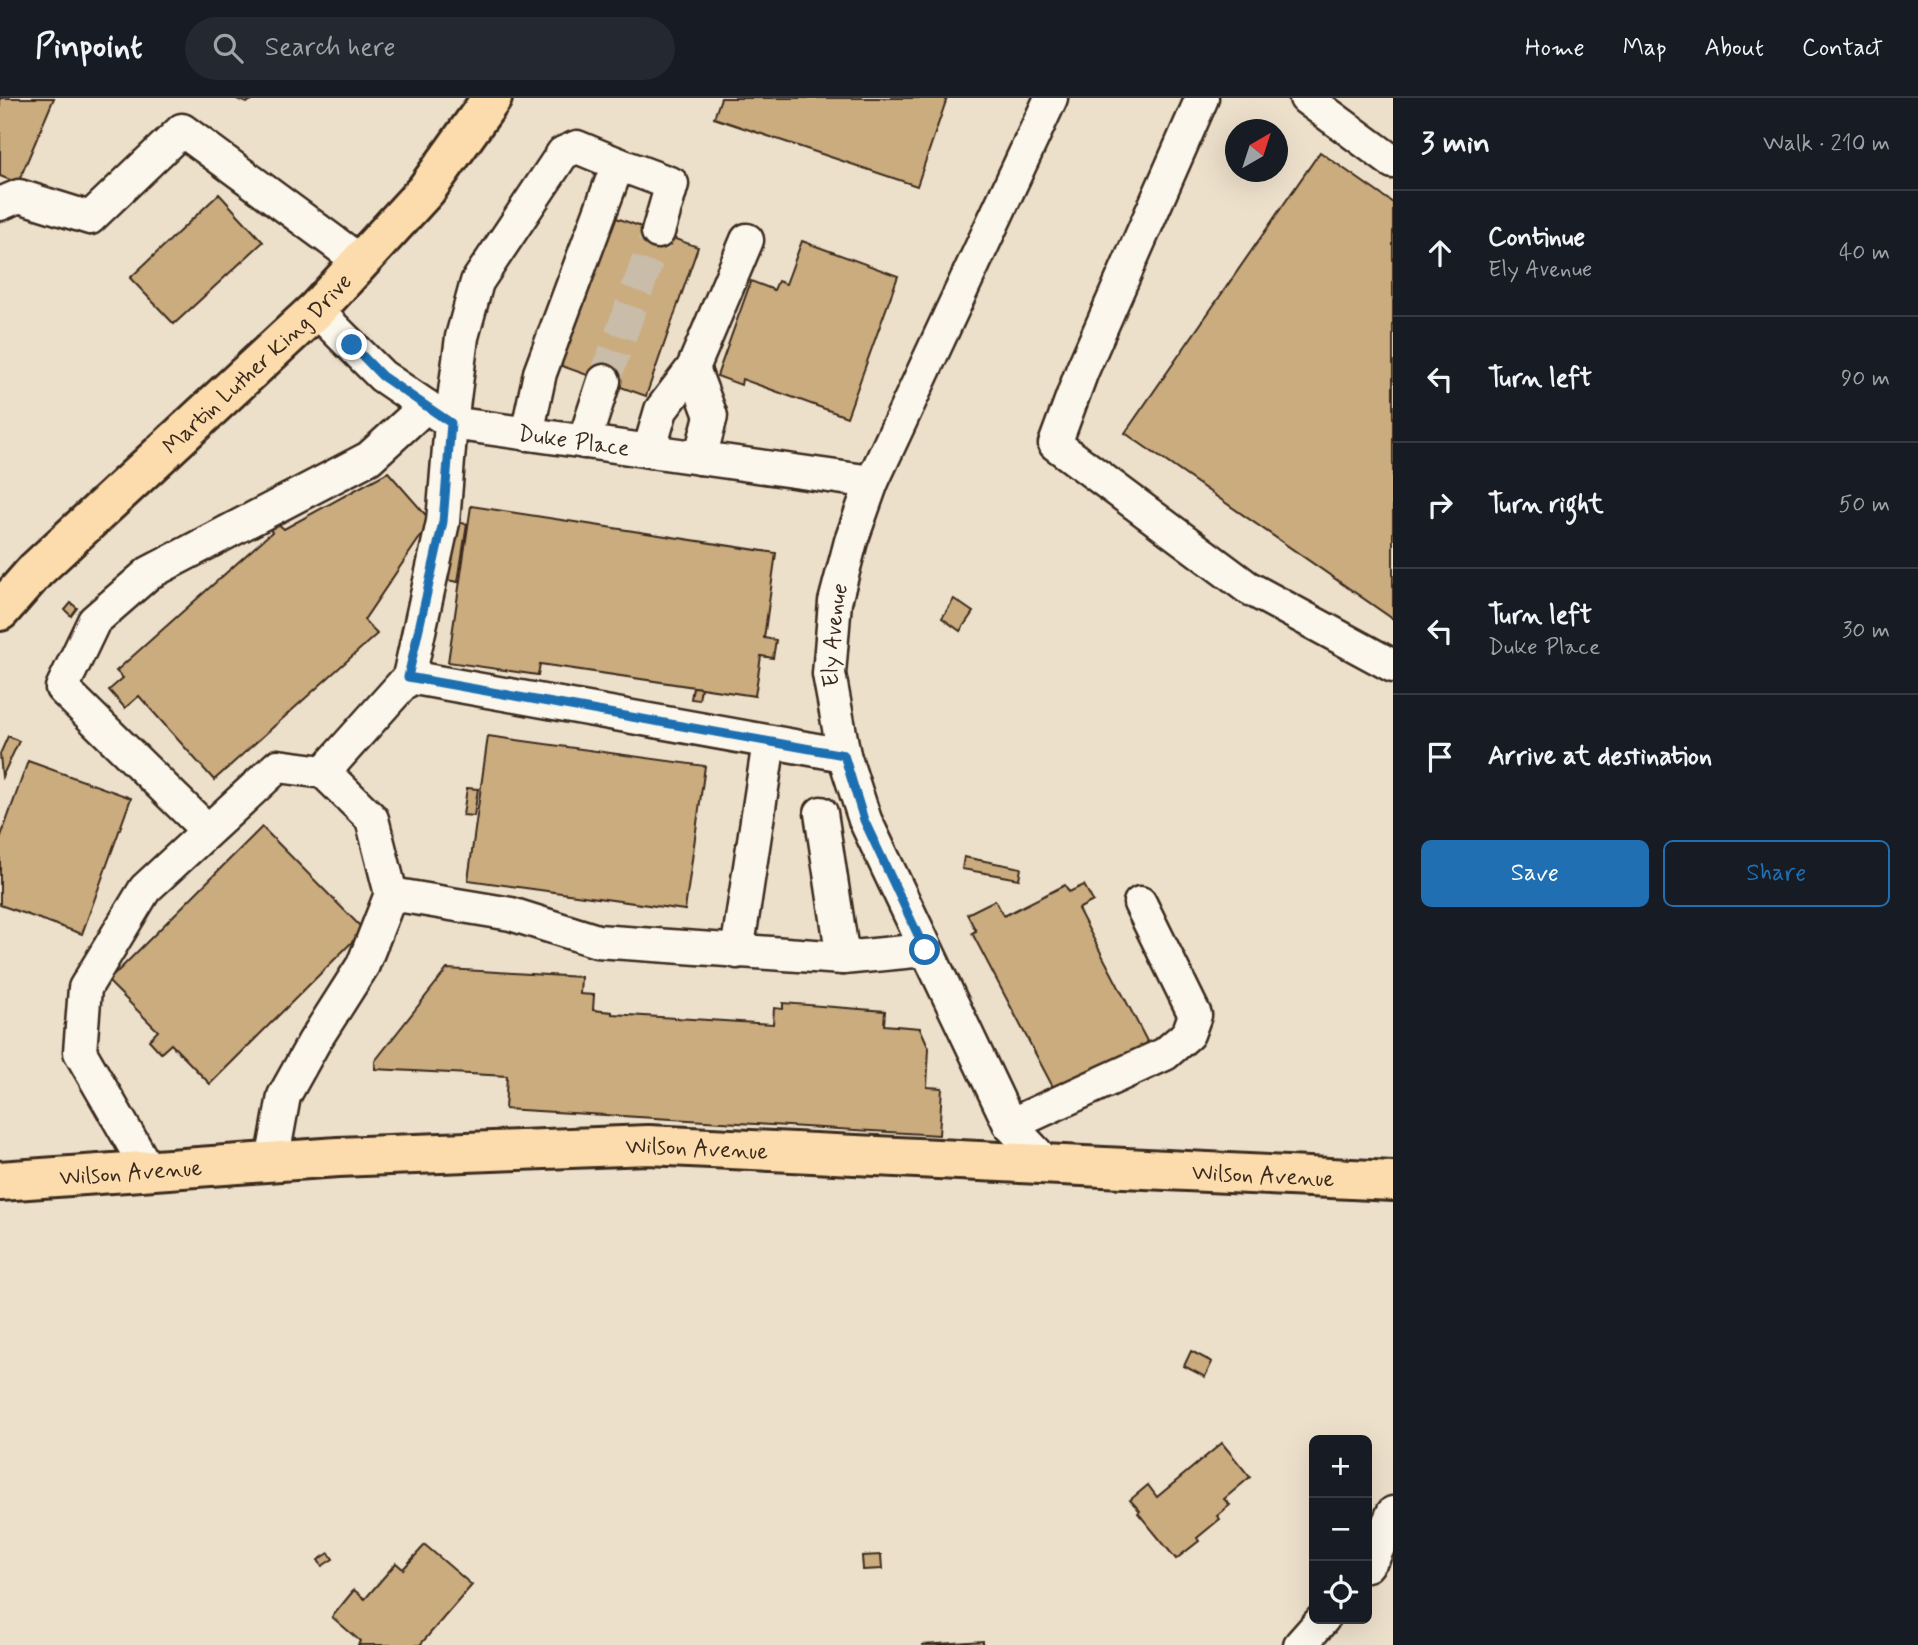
<!DOCTYPE html>
<html lang="en">
<head>
<meta charset="utf-8">
<style>
  body { margin:0; font-family:Mynerve,sans-serif; background:#242831; color:#f1f3f6 }
  .controls { position:absolute; right:21px; bottom:21px; display:grid; overflow:hidden; border-radius:10px; box-shadow:0 7px 28px #0002 }
  .controls button { width:63px; height:63px; display:grid; place-items:center; padding:0; border:0; border-bottom:2px solid #363941; background:#171b24; color:#f1f3f6; font:35px sans-serif }
  .compass { position:absolute; left:1225px; top:21px; width:63px; height:63px; border-radius:50%; background:#171b24; box-shadow:0 7px 28px #0002; rotate:39deg }
  .stop { position:absolute; width:21px; height:21px; margin:-16px; border:5px solid #1f6fb2; border-radius:50%; background:#fff }
  .stop.end { background:#1f6fb2; border-color:#fff; box-shadow:0 2px 7px #0008 }
  .list { margin:0; padding:0; list-style:none }
  h2 { display:flex; justify-content:space-between; align-items:center; height:91px; margin:0; padding:0 28px; font-size:30px }
  h2 small { font-size:23px; font-weight:400; color:#9ea1a6 }
  .list li { display:grid; grid-template-columns:46px 1fr auto; gap:21px; align-items:center; box-sizing:border-box; height:126px; padding:0 28px; border-top:2px solid #363941 }
  .list b { display:block; font-size:26px; white-space:nowrap }
  .list p { margin:0; font-size:23px; white-space:nowrap; color:#9ea1a6 }
  .list em { font-size:23px; font-style:normal; color:#9ea1a6 }
  .actions { display:flex; gap:14px; padding:21px 28px }
  .actions a { flex:1; padding:16px 0; border:2px solid #1f6fb2; border-radius:10px; text-align:center; font-size:24px; color:#1f6fb2 }
  .actions .main { background:#1f6fb2; color:#fff }
  .icon { flex:none; width:38px; height:38px; fill:none; stroke:currentColor; stroke-width:2; stroke-linecap:round; stroke-linejoin:round }
  .map { position:relative; flex:none; width:1393px; height:1547px; overflow:hidden }
  header { display:flex; align-items:center; gap:42px; box-sizing:border-box; height:98px; padding:0 35px; background:#171b24; border-bottom:2px solid #363941 }
  header strong { font-size:33px }
  nav { display:flex; gap:38px; margin-inline-start:auto; font-size:24px }
  .search { width:490px; height:63px; background:#242831; display:flex; align-items:center; gap:18px; box-sizing:border-box; padding:0 24px; border-radius:38px; color:#9ea1a6; font-size:26px }
  main { display:flex }
  aside { flex:1; background:#171b24 }
  .map>svg:first-child { display:block }
  .building { fill:#cbac7f; stroke:#3b2a1e; stroke-width:2 }
  .lines { fill:none; stroke-linecap:round; stroke-linejoin:round }
  .minor-tunnel { stroke:#c9bca8; stroke-width:32; stroke-dasharray:32 16; stroke-linecap:butt }
  .minor-casing { stroke:#3b2a1e; stroke-width:37 }
  .major-casing { stroke:#3b2a1e; stroke-width:44 }
  .minor { stroke:#fbf7ec; stroke-width:32 }
  .major { stroke:#fcdcac; stroke-width:38 }
  .route { stroke:#1f6fb2; stroke-width:9 }
  .labels { text-anchor:middle; stroke-width:5; stroke-linejoin:round; paint-order:stroke }
  .street-label { font-size:23px; fill:#3b2a1e; stroke:#fbf7ec }
</style>
</head>
<body>
<header>
<strong>Pinpoint</strong>
<div class="search"><svg class="icon" aria-label="search" viewBox="0 0 24 24"><circle cx="10" cy="10" r="6"/><path d="M15 15l6 6"/></svg>Search here</div>
<nav><a>Home</a><a>Map</a><a>About</a><a>Contact</a></nav>
</header>
<main>
<div class="map">
<svg width="1393" height="1547" viewBox="0 0 1393 1547">
  <rect width="100%" height="100%" fill="#ede0cb"/>
  <filter id="ink" filterUnits="userSpaceOnUse"><feTurbulence type="fractalNoise" baseFrequency=".0143" numOctaves="2"/><feDisplacementMap in="SourceGraphic" scale="14" xChannelSelector="R" yChannelSelector="G"/><feConvolveMatrix kernelMatrix="1 2 1 2 8 2 1 2 1" color-interpolation-filters="sRGB"/></filter>
  <g filter="url(#ink)">
    <!-- building -->
    <g class="building">
      <polygon points="0,0 54,0 18,85 0,78"/>
      <polygon points="235,0 256,0 246,5"/>
      <polygon points="721,0 947,0 917,88 714,20"/>
      <polygon points="1320,54 1393,105 1393,521 1125,335"/>
      <polygon points="219,96 263,144 174,226 130,180"/>
      <polygon points="611,118 698,149 646,298 559,267"/>
      <polygon points="802,143 898,178 847,319 742,281 741,287 717,278 751,183 774,192 778,183 786,186"/>
      <polygon points="388,374 431,423 364,522 377,536 214,682 139,598 125,610 109,592 123,580 116,573 272,434 268,429 275,423 284,431"/>
      <polygon points="471,408 776,455 764,540 776,542 773,560 761,558 755,598 540,566 538,577 448,564"/>
      <polygon points="456,424 467,426 458,484 447,482"/>
      <polygon points="954,501 973,514 960,533 942,520"/>
      <polygon points="71,505 77,510 71,518 65,512"/>
      <polygon points="693,589 701,590 699,602 691,601"/>
      <polygon points="8,638 19,643 2,679 0,656"/>
      <polygon points="488,638 705,668 685,812 468,782"/>
      <polygon points="28,663 131,700 82,836 0,807 0,741"/>
      <polygon points="467,690 478,691 474,718 463,717"/>
      <polygon points="262,729 364,832 210,986 171,946 161,955 149,942 158,933 108,883"/>
      <polygon points="964,759 1021,770 1019,781 962,771"/>
      <polygon points="1065,787 1069,794 1084,787 1093,803 1078,811 1148,945 1055,993 972,835 976,833 967,816 995,802 1004,818"/>
      <polygon points="447,871 581,879 580,896 594,897 593,912 612,914 612,916 773,926 774,910 783,911 783,905 885,913 884,927 920,930 929,950 927,989 942,990 939,1037 505,1011 507,978 375,971 375,963"/>
      <polygon points="1191,1253 1212,1264 1205,1279 1184,1268"/>
      <polygon points="1222,1345 1250,1379 1224,1401 1230,1407 1217,1418 1220,1421 1197,1440 1199,1443 1176,1461 1138,1415 1140,1413 1130,1402 1148,1387 1157,1399"/>
      <polygon points="425,1447 472,1487 420,1547 358,1547 360,1543 332,1519 354,1492 365,1501 396,1465 403,1471"/>
      <polygon points="329,1455 333,1461 322,1468 318,1462"/>
      <polygon points="881,1457 882,1471 863,1472 862,1458"/>
      <polygon points="983,1543 983,1547 922,1547"/>
    </g>
    <g class="lines">
      <!-- minor-tunnel -->
      <polyline class="minor-tunnel" points="604,283 658,134"/>
      <!-- minor casing -->
      <g class="minor-casing">
        <g id="minor">
          <polyline points="1202,0 1082,273 1055,346 1247,489 1393,568"/>
          <polyline points="1306,0 1393,64"/>
          <polyline points="618,66 672,86 658,134"/>
          <polyline points="0,106 19,98 90,120 182,32 361,164"/>
          <path id="s1" d="M316,212l66,66 69,47 421,59"/>
          <polyline points="693,270 711,318 700,360"/>
          <polyline points="584,344 604,283"/>
          <polyline points="649,353 661,312 693,270 747,142"/>
          <polyline points="409,579 443,424 451,325 462,239 477,184 563,55 577,49 618,66 540,275 527,336"/>
          <polyline points="324,674 409,579 844,657"/>
          <polyline points="821,715 843,860"/>
          <polyline points="207,732 62,590 94,523 149,475 369,360 426,308"/>
          <polyline points="391,796 511,816 597,843 843,860 925,852"/>
          <polyline points="737,854 769,644"/>
          <polyline points="1010,1027 1165,956 1188,936 1195,917 1140,805"/>
          <path id="s2" d="M1048,1067l-38,-40 -145,-305 -21,-65 -15,-81 6,-72 16,-61 21,-59 179,-384"/>
          <polyline points="148,1072 80,954 85,890 145,791 278,668 324,674 372,721 391,796 363,867 314,944 284,998 272,1064"/>
          <polyline points="1367,1467 1375,1456 1393,1415"/>
          <polyline points="1300,1547 1323,1521"/>
        </g>
      </g>
      <!-- major casing -->
      <g class="major-casing">
        <g id="major">
          <path id="s3" d="M0,513l36,-41 280,-260 110,-120 66,-92"/>
          <path id="s4" d="M0,1083l338,-24 310,-12 745,36"/>
        </g>
      </g>
      <!-- minor -->
      <use href="#minor" class="minor"/>
      <!-- major -->
      <use href="#major" class="major"/>
    </g>
  </g>
  <g class="lines" filter="url(#ink)">
    <!-- route -->
    <polyline class="route" points="352,247 382,278 451,325 443,424 408,579 844,657 864,722 925,852"/>
  </g>
  <g class="labels">
    <!-- street labels -->
    <g class="street-label">
      <text dy="8" stroke="none"><textPath href="#s3" startOffset="357">Martin Luther King Drive</textPath></text>
      <text dy="8" stroke="none"><textPath href="#s1" startOffset="301">Duke Place</textPath></text>
      <text dy="8" stroke="none"><textPath href="#s2" startOffset="583">Ely Avenue</textPath></text>
      <text dy="8" stroke="none"><textPath href="#s4" startOffset="698">Wilson Avenue</textPath></text>
      <text dy="8" stroke="none"><textPath href="#s4" startOffset="131">Wilson Avenue</textPath></text>
      <text dy="8" stroke="none"><textPath href="#s4" startOffset="1265">Wilson Avenue</textPath></text>
    </g>
  </g>
</svg>
<div class="controls">
<button>+</button>
<button>−</button>
<button><svg class="icon" aria-label="locate" viewBox="0 0 24 24"><circle cx="12" cy="12" r="6"/><path d="M12 2v4M12 18v4M2 12h4M18 12h4"/></svg></button>
</div>
<svg class="compass" viewBox="-18 -18 36 36"><path d="M0-13l5 13h-10z" fill="#e53935"/><path d="M0 13l5-13h-10z" fill="#9ea1a6"/></svg>
<div class="stop" style="left:925px;top:852px"></div>
<div class="stop end" style="left:352px;top:247px"></div>
</div>
<aside>
<h2>3 min<small>Walk · 210 m</small></h2>
<ul class="list">
<li><svg class="icon" aria-label="ahead" viewBox="0 0 24 24"><path d="M12 20V5M6 11l6-6 6 6"/></svg><div><b>Continue</b><p>Ely Avenue</p></div><em>40 m</em></li>
<li><svg class="icon" aria-label="left" viewBox="0 0 24 24"><path d="M17 20v-9H6M10 6l-5 5 5 5"/></svg><div><b>Turn left</b></div><em>90 m</em></li>
<li><svg class="icon" aria-label="right" viewBox="0 0 24 24"><path d="M7 20v-9h11M14 6l5 5-5 5"/></svg><div><b>Turn right</b></div><em>50 m</em></li>
<li><svg class="icon" aria-label="left" viewBox="0 0 24 24"><path d="M17 20v-9H6M10 6l-5 5 5 5"/></svg><div><b>Turn left</b><p>Duke Place</p></div><em>30 m</em></li>
<li><svg class="icon" aria-label="arrive" viewBox="0 0 24 24"><path d="M6 21V4h12l-3 4 3 4H6"/></svg><div><b>Arrive at destination</b></div></li>
</ul>
<div class="actions"><a class="main">Save</a><a>Share</a></div>
</aside>
</main>
</body>
</html>
